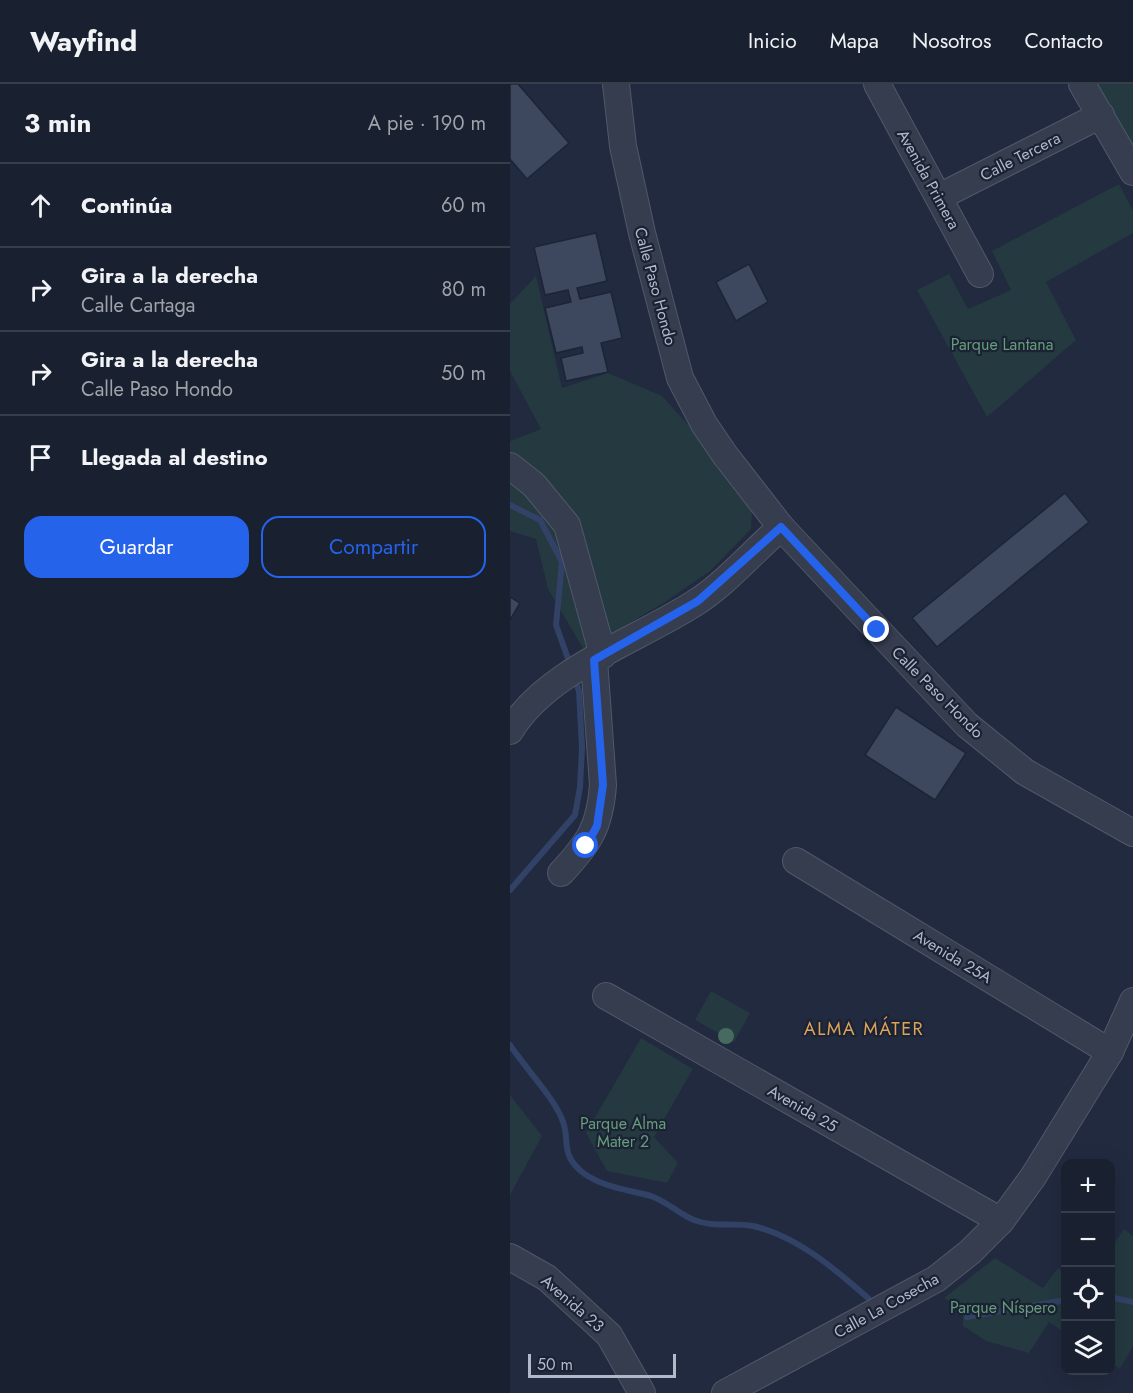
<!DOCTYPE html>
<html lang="es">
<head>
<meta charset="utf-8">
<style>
  body { margin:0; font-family:Jost,sans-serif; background:#262d3b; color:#f1f3f6 }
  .controls { position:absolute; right:18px; bottom:18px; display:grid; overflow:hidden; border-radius:12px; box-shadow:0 6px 24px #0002 }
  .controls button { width:54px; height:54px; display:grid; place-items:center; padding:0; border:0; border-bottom:2px solid #373e4b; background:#19202f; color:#f1f3f6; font:30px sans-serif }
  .scale { position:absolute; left:18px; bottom:15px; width:148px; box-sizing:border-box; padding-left:6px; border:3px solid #b1b8ca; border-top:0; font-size:16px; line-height:21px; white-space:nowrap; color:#b1b8ca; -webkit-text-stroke:4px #1b2234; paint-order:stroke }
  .stop { position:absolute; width:18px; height:18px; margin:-14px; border:4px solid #2563eb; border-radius:50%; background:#fff }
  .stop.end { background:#2563eb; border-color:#fff; box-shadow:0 2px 6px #0008 }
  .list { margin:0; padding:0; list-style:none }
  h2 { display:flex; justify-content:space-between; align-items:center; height:78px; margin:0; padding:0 24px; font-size:26px }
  h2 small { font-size:20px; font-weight:400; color:#9fa3aa }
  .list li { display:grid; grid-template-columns:39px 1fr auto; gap:18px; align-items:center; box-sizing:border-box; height:84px; padding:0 24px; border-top:2px solid #373e4b }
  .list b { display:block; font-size:22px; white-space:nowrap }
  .list p { margin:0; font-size:20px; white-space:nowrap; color:#9fa3aa }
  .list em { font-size:20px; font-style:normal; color:#9fa3aa }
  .actions { display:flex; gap:12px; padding:18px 24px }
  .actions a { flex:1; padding:14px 0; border:2px solid #2563eb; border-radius:18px; text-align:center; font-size:21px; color:#2563eb }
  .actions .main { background:#2563eb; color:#fff }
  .icon { flex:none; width:33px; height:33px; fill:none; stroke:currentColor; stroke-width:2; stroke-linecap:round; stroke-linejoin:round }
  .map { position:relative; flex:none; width:623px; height:1309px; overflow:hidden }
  header { display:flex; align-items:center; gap:36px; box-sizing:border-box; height:84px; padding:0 30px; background:#19202f; border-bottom:2px solid #373e4b }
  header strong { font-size:28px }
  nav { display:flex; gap:33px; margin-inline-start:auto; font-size:21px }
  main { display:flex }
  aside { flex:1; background:#19202f }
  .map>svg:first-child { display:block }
  .green { fill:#243940 }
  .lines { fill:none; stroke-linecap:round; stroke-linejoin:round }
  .stream { stroke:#324166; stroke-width:6 }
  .building { fill:#3d485e; stroke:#1d2436; stroke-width:1.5 }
  .minor-casing { stroke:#51586a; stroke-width:28 }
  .minor { stroke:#363d4f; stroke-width:26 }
  .tree { fill:#47695f }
  .route { stroke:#2563eb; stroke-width:8 }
  .labels { text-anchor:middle; stroke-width:4.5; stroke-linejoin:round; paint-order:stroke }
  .street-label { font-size:16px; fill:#b1b8ca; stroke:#1b2234 }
  .park-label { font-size:16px; fill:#669d7a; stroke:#1b2234 }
  .neighbourhood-label { font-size:18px; letter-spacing:1.5px; fill:#dda359; stroke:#1b2234 }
</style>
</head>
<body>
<header>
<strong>Wayfind</strong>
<nav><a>Inicio</a><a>Mapa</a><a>Nosotros</a><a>Contacto</a></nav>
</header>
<main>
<aside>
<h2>3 min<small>A pie · 190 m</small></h2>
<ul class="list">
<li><svg class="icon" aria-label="ahead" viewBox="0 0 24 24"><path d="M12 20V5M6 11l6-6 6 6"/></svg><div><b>Continúa</b></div><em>60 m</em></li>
<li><svg class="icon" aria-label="right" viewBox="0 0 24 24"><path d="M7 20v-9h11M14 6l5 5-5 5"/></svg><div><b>Gira a la derecha</b><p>Calle Cartaga</p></div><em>80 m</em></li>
<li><svg class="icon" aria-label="right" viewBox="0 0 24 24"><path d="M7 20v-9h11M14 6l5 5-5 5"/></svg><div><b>Gira a la derecha</b><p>Calle Paso Hondo</p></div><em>50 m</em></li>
<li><svg class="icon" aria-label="arrive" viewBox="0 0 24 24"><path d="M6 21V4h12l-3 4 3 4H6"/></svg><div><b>Llegada al destino</b></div></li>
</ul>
<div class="actions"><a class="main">Guardar</a><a>Compartir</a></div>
</aside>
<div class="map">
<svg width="623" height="1309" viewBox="0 0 623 1309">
  <rect width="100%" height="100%" fill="#212a3f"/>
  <!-- green -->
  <g class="green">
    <polygon points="583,0 623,0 623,68"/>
    <polygon points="609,100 623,127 623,149 536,198 566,256 477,333 407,206 439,190 458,225 501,206 482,167"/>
    <polygon points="26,192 52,304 98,289 152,312 200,365 242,426 241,445 200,487 155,518 74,566 38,505 26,455 0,447 0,357 31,345 0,287 0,220"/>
    <polygon points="201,907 240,929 224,958 185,936"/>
    <polygon points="131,954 183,985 144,1053 168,1079 157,1099 97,1087 76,1049"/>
    <polygon points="0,1011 32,1052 0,1111"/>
    <polygon points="614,1145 623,1152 623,1262 610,1285 601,1279 601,1164"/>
    <polygon points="485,1174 533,1204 548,1184 555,1187 555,1249 539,1238 519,1269 476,1257 453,1242 453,1226 434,1214"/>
  </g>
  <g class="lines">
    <!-- stream -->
    <g class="stream">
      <polyline points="0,421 30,436 52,478 46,541 61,583"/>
      <polyline points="0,806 65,731 70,703 72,664 69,607 64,593"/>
      <path d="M0,961c15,23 42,50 52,74 9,21 -3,34 20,53 19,15 47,18 69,24 17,6 29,19 43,24 20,8 39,2 59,6 44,10 82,43 115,72"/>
      <polyline points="600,1213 623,1218"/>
      <polyline points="457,1233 556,1216"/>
    </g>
  </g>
  <!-- building -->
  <g class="building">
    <polygon points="0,0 8,0 59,59 17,95 0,75"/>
    <polygon points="86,149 97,197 67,204 70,215 101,208 112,254 91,259 98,288 56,297 51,274 73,269 72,263 46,269 35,224 61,218 58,206 35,211 24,163"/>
    <polygon points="239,180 258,218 226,237 206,198"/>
    <polygon points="555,409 579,438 427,563 402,534"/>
    <polygon points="0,513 10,519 0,536"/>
    <polygon points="386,623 456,669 425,716 355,671"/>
  </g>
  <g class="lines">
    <!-- minor casing -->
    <g class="minor-casing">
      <g id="minor">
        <polyline points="106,0 113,62 132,149 170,294 194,340 215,371 271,443 457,641 515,688 623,749"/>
        <polyline points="367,0 470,190"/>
        <polyline points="572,0 623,88"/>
        <polyline points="429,113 591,31"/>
        <polyline points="0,382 24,401 57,441 93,571"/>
        <path d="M0,647c37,-61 126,-90 185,-128 30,-19 59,-52 86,-76"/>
        <polyline points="286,777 600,968"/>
        <path d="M51,789c28,-30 39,-46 42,-88l-9,-125"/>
        <polyline points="96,912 491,1137"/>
        <polyline points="0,1173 37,1194 99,1251 132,1309"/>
        <polyline points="215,1309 426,1195 460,1168 491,1137 523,1093 600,968 623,917"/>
      </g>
    </g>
    <!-- minor -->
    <use href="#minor" class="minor"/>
  </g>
  <!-- trees -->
  <circle class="tree" cx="216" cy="952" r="8"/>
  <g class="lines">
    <!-- route -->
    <polyline class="route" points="76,762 87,742 93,701 84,576 188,517 271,443 367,546"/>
  </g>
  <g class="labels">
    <!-- street labels -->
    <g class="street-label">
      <text transform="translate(510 72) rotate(-27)" y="6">Calle Tercera</text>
      <text transform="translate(419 95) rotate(61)" y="6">Avenida Primera</text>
      <text transform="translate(146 202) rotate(75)" y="6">Calle Paso Hondo</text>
      <text transform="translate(428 608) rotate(45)" y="6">Calle Paso Hondo</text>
      <text transform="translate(443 872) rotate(31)" y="6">Avenida 25A</text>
      <text transform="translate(293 1024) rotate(30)" y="6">Avenida 25</text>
      <text transform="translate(63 1219) rotate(41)" y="6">Avenida 23</text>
      <text transform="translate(376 1221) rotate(-29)" y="6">Calle La Cosecha</text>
    </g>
    <!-- park labels -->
    <g class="park-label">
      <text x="492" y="266">Parque Lantana</text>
      <text x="113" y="1045">Parque Alma<tspan x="113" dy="18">Mater 2</tspan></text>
      <text x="493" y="1229">Parque Níspero</text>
    </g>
    <!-- neighbourhood labels -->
    <g class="neighbourhood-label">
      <text x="354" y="951">ALMA MÁTER</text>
    </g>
  </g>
</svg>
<div class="controls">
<button>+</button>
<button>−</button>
<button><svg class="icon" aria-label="locate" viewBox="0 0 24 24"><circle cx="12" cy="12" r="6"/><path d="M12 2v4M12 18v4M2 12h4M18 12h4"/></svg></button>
<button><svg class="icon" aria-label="layers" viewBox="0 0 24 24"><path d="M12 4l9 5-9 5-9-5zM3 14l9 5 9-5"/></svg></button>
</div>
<div class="scale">50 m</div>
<div class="stop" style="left:76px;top:762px"></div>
<div class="stop end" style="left:367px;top:546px"></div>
</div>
</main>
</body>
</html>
